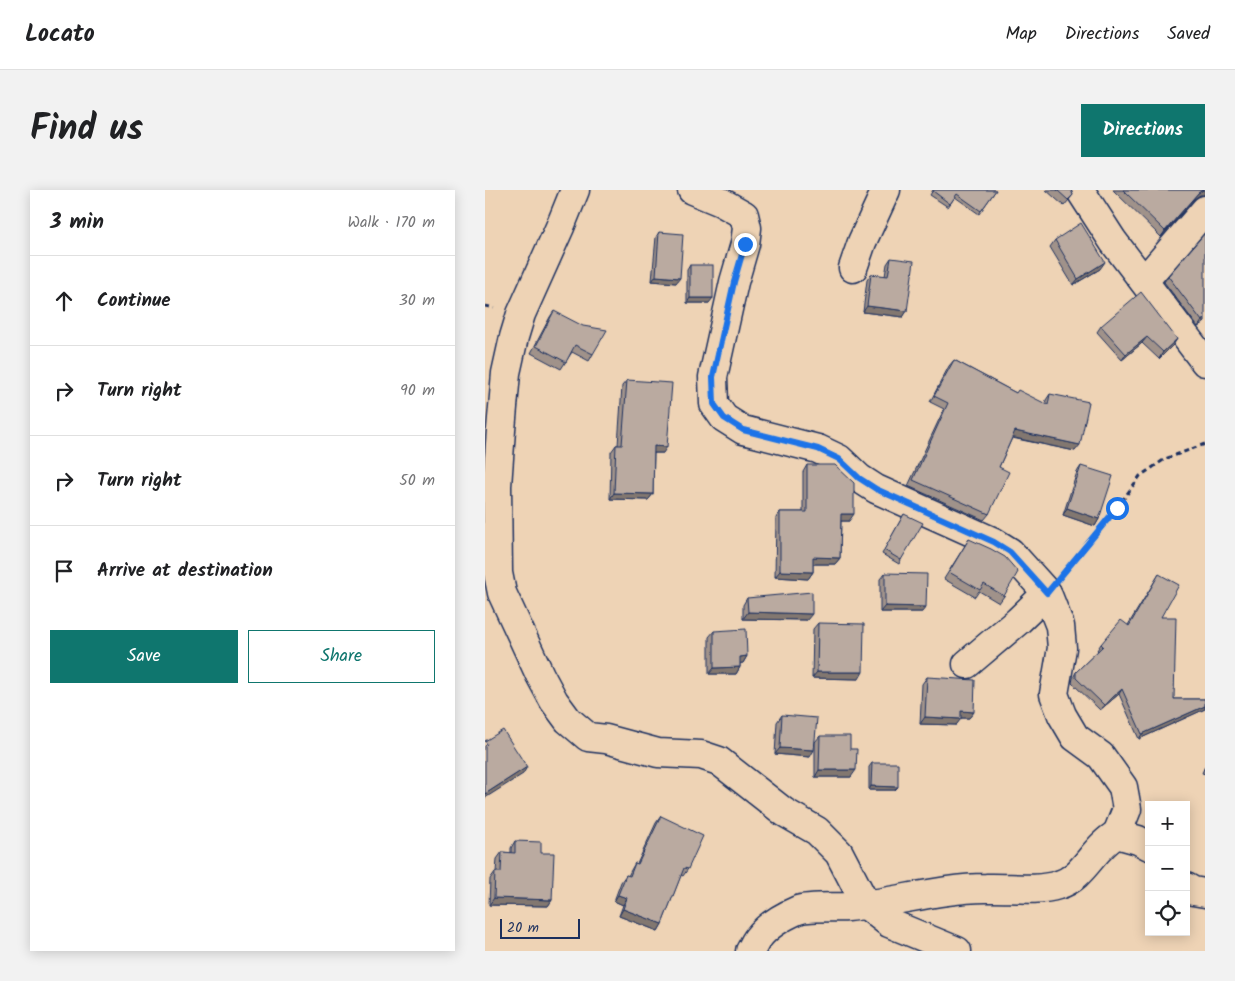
<!DOCTYPE html>
<html lang="en">
<head>
<meta charset="utf-8">
<style>
  body { margin:0; font-family:Kalam,sans-serif; background:#f2f2f2; color:#202124 }
  .controls { position:absolute; right:15px; bottom:15px; display:grid; overflow:hidden; border-radius:0px; box-shadow:0 2px 12px #0003 }
  .controls button { width:45px; height:45px; display:grid; place-items:center; padding:0; border:0; border-bottom:1px solid #e0e0e0; background:#fff; color:#202124; font:25px sans-serif }
  .scale { position:absolute; left:15px; bottom:12px; width:80px; box-sizing:border-box; padding-left:5px; border:2px solid #1b2f5e; border-top:0; font-size:14px; line-height:18px; white-space:nowrap; color:#1b2f5e; -webkit-text-stroke:4px #eed3b5; paint-order:stroke }
  .stop { position:absolute; width:15px; height:15px; margin:-11px; border:4px solid #1a73e8; border-radius:50%; background:#fff }
  .stop.end { background:#1a73e8; border-color:#fff; box-shadow:0 1px 5px #0008 }
  .list { margin:0; padding:0; list-style:none }
  h2 { display:flex; justify-content:space-between; align-items:center; height:65px; margin:0; padding:0 20px; font-size:21px }
  h2 small { font-size:16px; font-weight:400; color:#757577 }
  .list li { display:grid; grid-template-columns:32px 1fr auto; gap:15px; align-items:center; box-sizing:border-box; height:90px; padding:0 20px; border-top:1px solid #e0e0e0 }
  .list b { display:block; font-size:19px; white-space:nowrap }
  .list em { font-size:16px; font-style:normal; color:#757577 }
  .actions { display:flex; gap:10px; padding:15px 20px }
  .actions a { flex:1; padding:11px 0; border:1px solid #0f766e; border-radius:0px; text-align:center; font-size:18px; color:#0f766e }
  .actions .main { background:#0f766e; color:#fff }
  .icon { flex:none; width:28px; height:28px; fill:none; stroke:currentColor; stroke-width:2; stroke-linecap:round; stroke-linejoin:round }
  .map { position:relative; flex:none; width:720px; height:761px; overflow:hidden; border-radius:0px }
  header { display:flex; align-items:center; gap:30px; box-sizing:border-box; height:70px; padding:0 25px; background:#fff; border-bottom:1px solid #e0e0e0 }
  header strong { font-size:24px }
  nav { display:flex; gap:28px; margin-inline-start:auto; font-size:18px }
  .intro { display:flex; align-items:center; justify-content:space-between; box-sizing:border-box; height:120px; padding:0 30px }
  h1 { margin:0; font-size:35px }
  .button { padding:12px 22px; border-radius:0px; background:#0f766e; color:#fff; font-size:18px; font-weight:700 }
  main { display:flex; gap:30px; padding:0 30px }
  aside { flex:1; background:#fff; border-radius:0px; box-shadow:0 2px 12px #0003 }
  .map>svg:first-child { display:block }
  .lines { fill:none; stroke-linecap:round; stroke-linejoin:round }
  .minor-casing { stroke:#1b2f5e; stroke-width:31 }
  .path { stroke:#1b2f5e; stroke-width:3; stroke-dasharray:5 4; stroke-linecap:butt }
  .minor { stroke:#eed3b5; stroke-width:28 }
  .wall { fill:#a0928a; stroke:#1b2f5e }
  .shaded-wall { fill:#827770; stroke:#1b2f5e }
  .building { fill:#baaaa0; stroke:#1b2f5e }
  .route { stroke:#1a73e8; stroke-width:6 }
</style>
</head>
<body>
<header>
<strong>Locato</strong>
<nav><a>Map</a><a>Directions</a><a>Saved</a></nav>
</header>
<div class="intro"><h1>Find us</h1><a class="button">Directions</a></div>
<main>
<aside>
<h2>3 min<small>Walk · 170 m</small></h2>
<ul class="list">
<li><svg class="icon" aria-label="ahead" viewBox="0 0 24 24"><path d="M12 20V5M6 11l6-6 6 6"/></svg><div><b>Continue</b></div><em>30 m</em></li>
<li><svg class="icon" aria-label="right" viewBox="0 0 24 24"><path d="M7 20v-9h11M14 6l5 5-5 5"/></svg><div><b>Turn right</b></div><em>90 m</em></li>
<li><svg class="icon" aria-label="right" viewBox="0 0 24 24"><path d="M7 20v-9h11M14 6l5 5-5 5"/></svg><div><b>Turn right</b></div><em>50 m</em></li>
<li><svg class="icon" aria-label="arrive" viewBox="0 0 24 24"><path d="M6 21V4h12l-3 4 3 4H6"/></svg><div><b>Arrive at destination</b></div></li>
</ul>
<div class="actions"><a class="main">Save</a><a>Share</a></div>
</aside>
<div class="map">
<svg width="720" height="761" viewBox="0 0 720 761">
  <rect width="100%" height="100%" fill="#eed3b5"/>
  <filter id="ink" filterUnits="userSpaceOnUse"><feTurbulence type="fractalNoise" baseFrequency=".02" numOctaves="2"/><feDisplacementMap in="SourceGraphic" scale="10" xChannelSelector="R" yChannelSelector="G"/><feConvolveMatrix kernelMatrix="1 2 1 2 8 2 1 2 1" color-interpolation-filters="sRGB"/></filter>
  <g filter="url(#ink)">
    <g class="lines">
      <!-- minor casing -->
      <g class="minor-casing">
        <g id="minor">
          <polyline points="90,0 75,37 36,124 29,147 21,183 16,240 12,296 13,383 17,403 55,485 69,511 83,530 103,547 121,549 173,563 216,565 234,571 299,622 332,641 354,663 381,715 404,733 472,761"/>
          <polyline points="207,0 236,12 259,25 262,38 260,54 249,92 228,187 229,214 239,228 258,240 333,259 354,269 374,288 391,299 509,352 525,362 562,403 575,436 577,458 569,504 577,525 590,547 616,566 638,597 642,619 632,644"/>
          <polyline points="595,0 628,51 720,172"/>
          <polyline points="368,78 377,52 401,0"/>
          <polyline points="659,91 720,20"/>
          <polyline points="482,474 533,431 562,403"/>
          <polyline points="701,697 708,701 720,703"/>
          <path d="M265,761c3,-4 5,-10 8,-13 9,-12 26,-22 40,-28 11,-4 36,-2 49,-3 47,-4 93,-19 139,-19 24,-1 49,4 72,-3 26,-7 34,-37 59,-51l21,6 11,6"/>
        </g>
      </g>
      <!-- path -->
      <g class="path">
        <polyline points="0,116 9,118"/>
        <polyline points="580,381 632,318 655,286 680,269 720,254"/>
      </g>
      <!-- minor -->
      <use href="#minor" class="minor"/>
    </g>
    <!-- wall -->
    <g class="wall">
      <polygon points="448,0 511,0 494,24 470,7 463,17 445,5"/>
      <polygon points="561,0 586,0 588,5 579,16"/>
      <polygon points="628,0 720,0 720,5 715,5 709,9 676,47"/>
      <polygon points="174,42 191,93 167,91 171,47"/>
      <polygon points="570,50 615,79 588,95 565,57"/>
      <polygon points="406,68 422,121 418,127 378,122 382,90 386,84 400,86 402,74"/>
      <polygon points="205,75 224,113 202,113 202,80"/>
      <polygon points="683,86 720,132 713,137 679,92"/>
      <polygon points="69,121 108,164 104,171 87,162 76,179 46,163 65,127"/>
      <polygon points="616,136 692,149 688,155 674,169 657,153 637,170 612,142"/>
      <polygon points="469,170 531,203 560,214 561,210 565,204 590,261 527,248 514,277 504,324 499,330 423,296 459,219 445,212 464,176"/>
      <polygon points="142,190 178,263 169,263 168,304 163,310 125,309 126,262 131,255 133,255 137,196"/>
      <polygon points="322,275 364,331 356,331 355,368 350,374 328,374 328,382 323,389 290,387 291,328 295,322 318,322 318,282"/>
      <polygon points="596,276 614,329 610,336 578,325 592,282"/>
      <polygon points="419,324 416,370 414,374 397,364"/>
      <polygon points="484,349 519,406 514,413 494,401 490,407 459,389"/>
      <polygon points="400,383 437,422 395,422 395,389"/>
      <polygon points="674,384 676,427 689,509 720,509 720,519 654,549 634,504 615,520 587,493 588,488 591,482 613,461 612,460 616,454 643,435"/>
      <polygon points="262,408 322,430 258,429 258,415"/>
      <polygon points="333,433 374,489 327,488 328,439"/>
      <polygon points="229,441 262,466 258,473 255,473 255,477 251,484 224,484 224,447"/>
      <polygon points="442,487 489,522 484,528 476,528 471,535 435,534 437,494"/>
      <polygon points="297,525 325,567 290,564 292,532"/>
      <polygon points="335,546 366,587 330,587 330,552"/>
      <polygon points="387,573 410,600 384,600 384,577"/>
      <polygon points="720,576 720,584 717,583"/>
      <polygon points="176,626 203,679 198,686 196,685 177,734 173,741 134,726 138,715 129,711 136,692 141,685 143,686 146,680 150,673 152,674 171,633"/>
      <polygon points="30,651 56,663 67,710 63,716 4,715 5,689 10,682 11,682 12,669 17,662 26,663 26,658"/>
    </g>
    <!-- shaded-wall -->
    <g class="shaded-wall">
      <polygon points="718,0 720,0 720,5 715,5 709,9 676,47 680,41 713,3"/>
      <polygon points="620,72 615,79 588,95 593,89"/>
      <polygon points="171,86 195,88 191,93 167,91"/>
      <polygon points="205,108 228,108 224,113 202,113"/>
      <polygon points="382,116 422,121 418,127 378,122"/>
      <polygon points="720,129 720,132 713,137 717,131"/>
      <polygon points="662,147 657,153 637,170 641,164"/>
      <polygon points="692,149 688,155 674,169 678,162"/>
      <polygon points="530,241 595,255 590,261 525,247"/>
      <polygon points="169,256 182,257 178,263 165,263"/>
      <polygon points="129,303 168,304 163,310 125,309"/>
      <polygon points="582,318 614,329 610,336 578,325"/>
      <polygon points="356,324 369,324 364,331 351,331"/>
      <polygon points="328,367 355,368 350,374 324,374"/>
      <polygon points="295,381 328,382 323,389 290,387"/>
      <polygon points="400,416 441,417 437,422 395,422"/>
      <polygon points="263,422 327,424 322,430 258,429"/>
      <polygon points="262,466 258,473 250,474 255,467"/>
      <polygon points="255,477 251,484 224,484 229,478"/>
      <polygon points="332,482 378,482 374,489 327,488"/>
      <polygon points="637,499 634,504 615,520 619,515"/>
      <polygon points="720,516 720,519 654,549 657,544"/>
      <polygon points="476,521 489,522 484,528 471,528"/>
      <polygon points="440,527 476,529 471,535 435,534"/>
      <polygon points="295,558 329,560 325,567 290,564"/>
      <polygon points="42,577 38,584 0,608 0,604"/>
      <polygon points="334,580 371,580 366,587 330,587"/>
      <polygon points="386,596 413,597 410,600 384,600"/>
      <polygon points="133,705 142,708 138,715 129,711"/>
      <polygon points="9,708 67,710 63,716 4,715"/>
      <polygon points="138,719 177,734 173,741 134,726"/>
    </g>
    <!-- building -->
    <g class="building">
      <polygon points="448,0 511,0 496,21 472,4 465,14 448,1"/>
      <polygon points="572,0 586,0 588,5 583,10"/>
      <polygon points="638,0 718,0 713,3 680,41"/>
      <polygon points="596,33 620,72 593,89 570,50"/>
      <polygon points="174,42 198,44 195,88 171,86"/>
      <polygon points="720,43 720,129 717,131 683,86"/>
      <polygon points="406,68 429,71 422,121 382,116 386,84 403,86"/>
      <rect x="205" y="75" width="23" height="33"/>
      <polygon points="656,102 692,149 678,162 662,147 641,164 616,136"/>
      <polygon points="69,121 98,136 122,140 108,164 90,155 81,172 51,156"/>
      <polygon points="469,170 531,203 533,200 563,215 565,204 604,212 595,255 530,241 514,277 524,282 504,324 428,290 463,213 449,206"/>
      <polygon points="142,190 187,193 182,257 169,256 168,304 129,303 131,255 137,255"/>
      <polygon points="322,275 350,275 369,293 369,324 356,324 355,368 328,367 328,382 295,381 295,322 322,322"/>
      <polygon points="596,276 628,286 614,329 582,318"/>
      <polygon points="419,324 438,333 416,370 399,360"/>
      <polygon points="484,349 506,359 520,367 533,382 519,406 499,394 495,400 464,382"/>
      <polygon points="400,383 442,384 441,417 400,416"/>
      <polygon points="674,384 694,395 676,427 691,427 689,509 720,509 720,516 657,544 637,499 619,515 591,488 591,482 618,456 616,454 636,430 644,436"/>
      <polygon points="327,402 327,424 263,422 262,408"/>
      <polygon points="333,433 379,434 378,482 332,482"/>
      <polygon points="261,439 262,466 255,467 255,477 229,478 229,441"/>
      <polygon points="442,487 490,490 489,522 476,521 476,529 440,527"/>
      <polygon points="297,525 332,528 329,560 295,558"/>
      <polygon points="18,540 42,577 0,604 0,556 2,554 0,551"/>
      <polygon points="335,546 365,546 365,559 372,559 371,580 334,580"/>
      <polygon points="387,573 413,573 413,597 386,596"/>
      <polygon points="176,626 218,646 203,679 199,678 177,734 138,719 142,708 133,705 141,685 145,686 150,673 153,674"/>
      <polygon points="30,651 56,652 56,663 69,663 67,710 9,708 10,682 16,682 17,662 30,663"/>
    </g>
  </g>
  <g class="lines" filter="url(#ink)">
    <!-- route -->
    <polyline class="route" points="260,54 249,92 228,187 229,214 239,228 258,240 333,259 354,269 374,288 391,299 509,352 525,362 562,403 632,318"/>
  </g>
</svg>
<div class="controls">
<button>+</button>
<button>−</button>
<button><svg class="icon" aria-label="locate" viewBox="0 0 24 24"><circle cx="12" cy="12" r="6"/><path d="M12 2v4M12 18v4M2 12h4M18 12h4"/></svg></button>
</div>
<div class="scale">20 m</div>
<div class="stop" style="left:632px;top:318px"></div>
<div class="stop end" style="left:260px;top:54px"></div>
</div>
</main>
</body>
</html>
